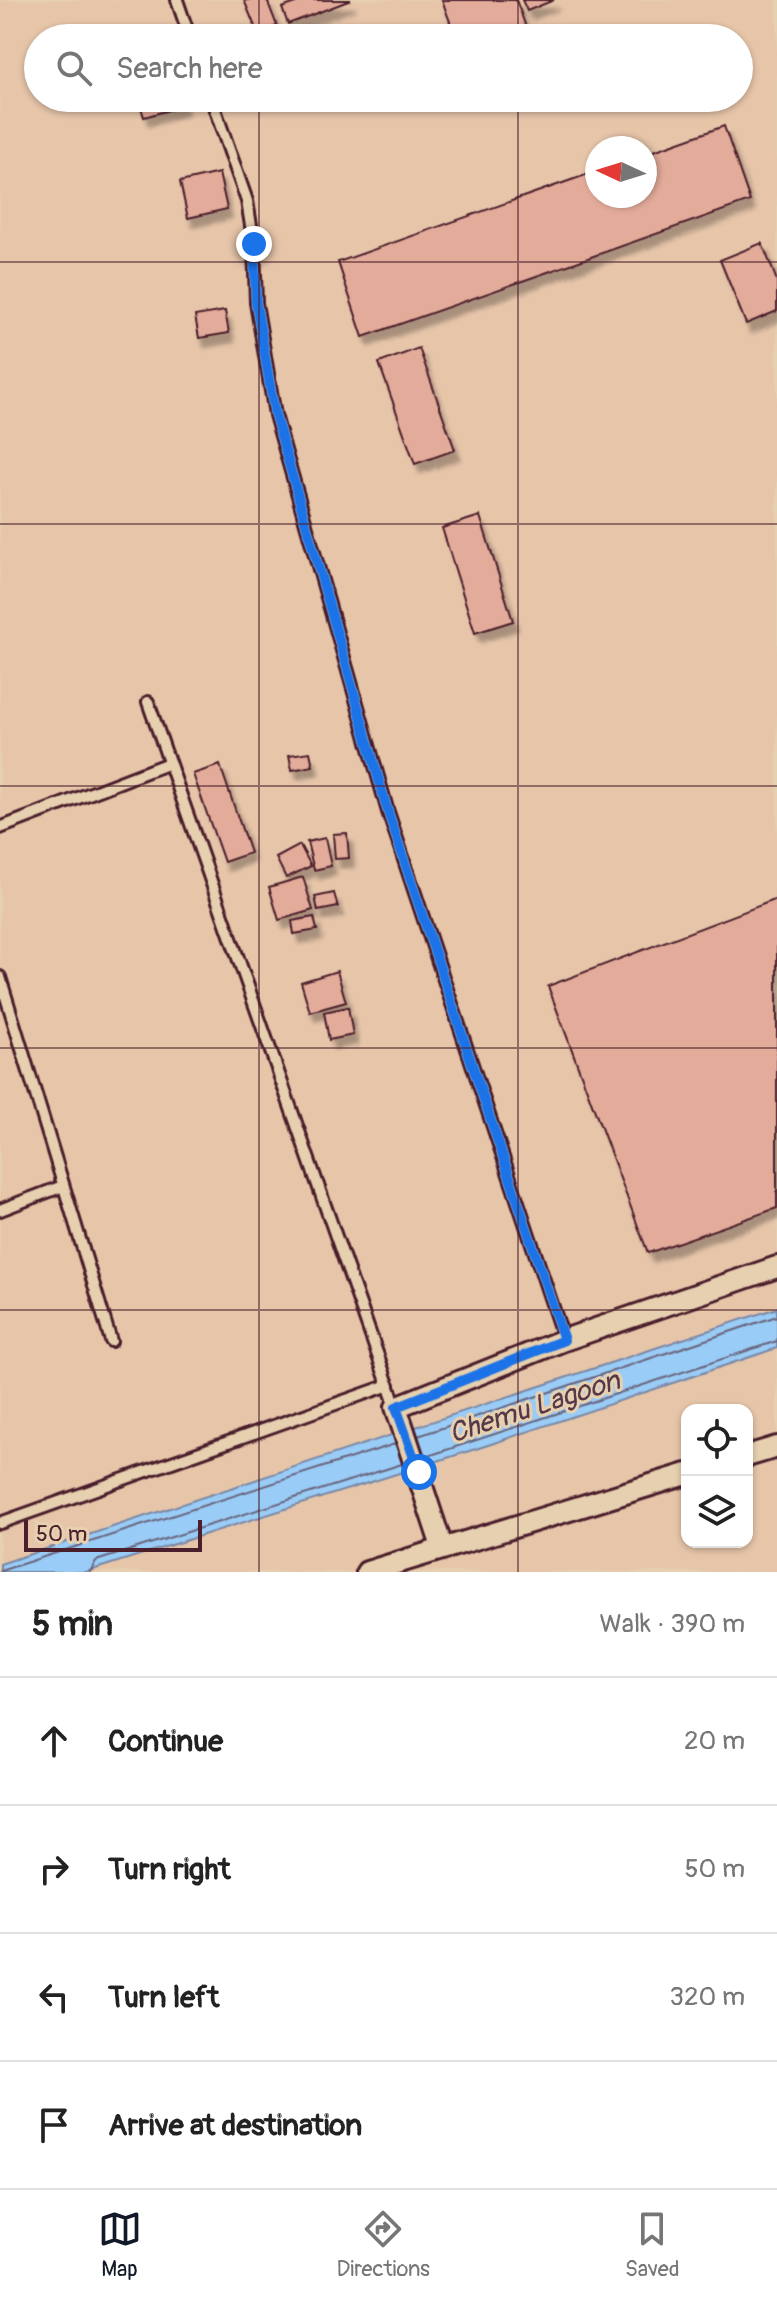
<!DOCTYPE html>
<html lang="en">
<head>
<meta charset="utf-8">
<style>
  body { margin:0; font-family:Pangolin,sans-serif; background:#f2f2f2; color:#222 }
  .controls { position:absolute; right:24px; bottom:24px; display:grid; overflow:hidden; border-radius:16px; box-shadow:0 2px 6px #0004 }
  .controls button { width:72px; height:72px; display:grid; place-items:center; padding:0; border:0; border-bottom:2px solid #e0e0e0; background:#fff; color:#222; font:40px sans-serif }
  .compass { position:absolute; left:585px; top:136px; width:72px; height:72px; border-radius:50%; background:#fff; box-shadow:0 2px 6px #0004; rotate:274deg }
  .scale { position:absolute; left:24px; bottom:20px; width:178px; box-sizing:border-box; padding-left:8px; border:4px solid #4a1f2b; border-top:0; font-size:22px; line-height:28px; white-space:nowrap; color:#4a1f2b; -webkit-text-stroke:6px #e7d0b0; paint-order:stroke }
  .stop { position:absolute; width:24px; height:24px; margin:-18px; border:6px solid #1a73e8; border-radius:50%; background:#fff }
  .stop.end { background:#1a73e8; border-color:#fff; box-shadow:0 2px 8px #0008 }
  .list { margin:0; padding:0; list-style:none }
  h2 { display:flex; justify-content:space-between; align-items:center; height:104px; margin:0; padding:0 32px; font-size:34px }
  h2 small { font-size:26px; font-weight:400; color:#767676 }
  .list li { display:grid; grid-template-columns:52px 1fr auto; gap:24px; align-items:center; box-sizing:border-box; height:128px; padding:0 32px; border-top:2px solid #e0e0e0 }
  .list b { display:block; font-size:30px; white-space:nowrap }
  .list em { font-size:26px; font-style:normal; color:#767676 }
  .icon { flex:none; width:44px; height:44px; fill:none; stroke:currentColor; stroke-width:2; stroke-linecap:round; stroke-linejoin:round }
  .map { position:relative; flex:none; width:777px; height:1572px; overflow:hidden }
  .search { position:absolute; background:#fff; box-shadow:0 2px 6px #0004; left:24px; right:24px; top:24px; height:88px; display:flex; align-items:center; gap:20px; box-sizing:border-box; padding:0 28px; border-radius:44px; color:#767676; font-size:30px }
  .sheet { height:616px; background:#fff }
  nav { display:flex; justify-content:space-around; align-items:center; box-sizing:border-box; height:112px; border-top:2px solid #e0e0e0; background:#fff; font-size:22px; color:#767676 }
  nav a { display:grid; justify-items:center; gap:4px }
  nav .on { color:#111827 }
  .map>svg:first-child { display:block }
  .built { fill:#e6c5a9; fill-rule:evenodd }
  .water { fill:#99ccf6; stroke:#7987a5; stroke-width:2 }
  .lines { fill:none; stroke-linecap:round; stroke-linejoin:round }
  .shore { stroke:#6a647c; stroke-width:2 }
  .building { fill:#e3ab9a; stroke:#4a1f2b; stroke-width:2; filter:url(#shadow) }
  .lane-casing { stroke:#4a1f2b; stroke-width:16 }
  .street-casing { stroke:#4a1f2b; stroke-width:26 }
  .lane { stroke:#e7d0b0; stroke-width:10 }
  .street { stroke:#e7d0b0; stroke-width:20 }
  .route { stroke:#1a73e8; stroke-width:10 }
  .grid { fill:none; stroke:#4a1f2b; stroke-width:2; stroke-opacity:0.55 }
  .labels { text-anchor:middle; stroke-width:6; stroke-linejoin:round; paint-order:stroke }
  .water-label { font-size:28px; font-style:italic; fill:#563949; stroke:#e7d0b0 }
</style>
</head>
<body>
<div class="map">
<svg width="777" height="1572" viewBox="0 0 777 1572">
  <defs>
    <filter id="shadow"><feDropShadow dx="5" dy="9" stdDeviation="2" flood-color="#0004"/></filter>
  </defs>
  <rect width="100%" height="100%" fill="#e7d0b0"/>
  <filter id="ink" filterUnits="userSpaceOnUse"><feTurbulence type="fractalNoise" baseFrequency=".0125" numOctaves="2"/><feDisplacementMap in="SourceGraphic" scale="16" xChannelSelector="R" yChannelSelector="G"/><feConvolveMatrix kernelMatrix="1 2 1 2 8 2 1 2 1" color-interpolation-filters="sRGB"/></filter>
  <g filter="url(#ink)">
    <!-- built -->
    <g class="built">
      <path d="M0,0h777v1308l-777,256zM38,38h701v60h-701zM597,148h48v48h-48z"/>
      <path d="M777,1348v224h-691l399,-126zM687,1410h60v132h-60z"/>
    </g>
    <!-- water -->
    <polygon class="water" points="777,1308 777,1348 485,1446 86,1572 0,1572 0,1564"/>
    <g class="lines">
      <!-- shore -->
      <g class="shore">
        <polyline points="418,1436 777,1316"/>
        <polyline points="425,1457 777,1341"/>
        <polyline points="0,1571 395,1444"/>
        <polyline points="90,1572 96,1561 402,1464"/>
      </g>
    </g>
    <!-- building -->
    <g class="building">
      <polygon points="244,0 267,0 277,26 258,34"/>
      <polygon points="303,0 351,0 288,24 282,8"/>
      <polygon points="442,0 516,0 530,38 456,38"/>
      <polygon points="522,0 554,0 527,11"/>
      <polygon points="138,98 181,98 183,106 144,117"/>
      <polygon points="724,126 750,201 363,337 338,262 597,171 597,196 645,196 645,154"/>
      <polygon points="219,173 227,209 188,218 180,182"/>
      <polygon points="762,243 777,281 777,311 746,324 720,260"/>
      <polygon points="225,311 229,333 199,338 195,316"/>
      <polygon points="419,348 455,450 415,464 379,363"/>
      <polygon points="480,516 513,621 475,633 442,528"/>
      <polygon points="310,752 313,766 292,770 289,755"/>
      <polygon points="220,765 250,853 224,862 193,774"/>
      <polygon points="347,833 349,858 335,859 333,834"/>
      <polygon points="325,838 331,866 314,870 307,842"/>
      <polygon points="300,845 311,866 286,878 276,858"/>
      <polygon points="303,877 313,910 279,920 269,887"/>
      <polygon points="334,893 338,907 318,911 315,897"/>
      <polygon points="777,899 777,1208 648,1253 548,986"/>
      <polygon points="314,917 317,930 294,934 292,921"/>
      <polygon points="337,971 346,1002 310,1012 301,982"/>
      <polygon points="348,1007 353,1035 329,1040 324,1012"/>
    </g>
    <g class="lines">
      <!-- lane casing -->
      <g class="lane-casing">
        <g id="lane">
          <polyline points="177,0 190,38"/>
          <polyline points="211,98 247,201 254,244 256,303 275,415 388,812 564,1340"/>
          <polyline points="148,702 396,1407"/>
          <polyline points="0,828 169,763"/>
          <polyline points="0,977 111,1341"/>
          <polyline points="0,1210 63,1186"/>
          <polyline points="0,1523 389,1385"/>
        </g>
      </g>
      <!-- street casing -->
      <g class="street-casing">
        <g id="street">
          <polyline points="747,1456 777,1447"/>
          <polyline points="442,1547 396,1407 564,1340 777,1267"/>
          <polyline points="367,1572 687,1474"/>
        </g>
      </g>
      <!-- lane -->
      <use href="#lane" class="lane"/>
      <!-- street -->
      <use href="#street" class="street"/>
    </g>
  </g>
  <g class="lines" filter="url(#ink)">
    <!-- route -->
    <polyline class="route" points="254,244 256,303 275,415 388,812 564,1340 396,1407 419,1472"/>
  </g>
  <!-- grid -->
  <path class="grid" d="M259,0v38M518,0v38M259,98v1474M518,98v1474M0,262h777M0,524h777M0,786h777M0,1048h777M0,1310h777"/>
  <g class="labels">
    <!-- water labels -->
    <g class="water-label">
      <text transform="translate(534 1406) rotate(-18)" y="10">Chemu Lagoon</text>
    </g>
  </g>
</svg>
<div class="controls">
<button><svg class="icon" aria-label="locate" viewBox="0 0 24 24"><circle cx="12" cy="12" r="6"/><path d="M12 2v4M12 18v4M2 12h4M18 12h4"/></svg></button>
<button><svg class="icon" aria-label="layers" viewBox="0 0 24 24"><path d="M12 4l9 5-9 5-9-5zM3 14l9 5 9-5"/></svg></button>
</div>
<svg class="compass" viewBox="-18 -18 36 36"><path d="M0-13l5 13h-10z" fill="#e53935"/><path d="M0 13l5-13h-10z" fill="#767676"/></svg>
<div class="scale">50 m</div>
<div class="stop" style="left:419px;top:1472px"></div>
<div class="stop end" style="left:254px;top:244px"></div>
<div class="search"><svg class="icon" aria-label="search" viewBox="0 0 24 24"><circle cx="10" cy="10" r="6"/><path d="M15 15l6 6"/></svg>Search here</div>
</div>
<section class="sheet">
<h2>5 min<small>Walk · 390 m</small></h2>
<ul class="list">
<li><svg class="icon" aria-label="ahead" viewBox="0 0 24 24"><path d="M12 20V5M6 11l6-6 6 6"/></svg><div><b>Continue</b></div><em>20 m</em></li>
<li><svg class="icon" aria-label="right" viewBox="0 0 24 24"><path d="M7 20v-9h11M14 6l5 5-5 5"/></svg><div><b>Turn right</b></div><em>50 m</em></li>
<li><svg class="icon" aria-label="left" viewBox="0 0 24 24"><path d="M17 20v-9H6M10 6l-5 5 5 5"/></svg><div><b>Turn left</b></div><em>320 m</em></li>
<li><svg class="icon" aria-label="arrive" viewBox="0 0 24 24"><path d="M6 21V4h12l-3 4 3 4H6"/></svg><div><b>Arrive at destination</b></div></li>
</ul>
</section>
<nav>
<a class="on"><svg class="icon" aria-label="map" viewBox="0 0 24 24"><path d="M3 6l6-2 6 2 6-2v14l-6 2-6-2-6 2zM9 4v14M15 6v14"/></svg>Map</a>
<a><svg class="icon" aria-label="directions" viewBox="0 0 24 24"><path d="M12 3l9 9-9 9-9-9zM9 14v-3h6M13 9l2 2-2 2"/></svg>Directions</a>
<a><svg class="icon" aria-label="saved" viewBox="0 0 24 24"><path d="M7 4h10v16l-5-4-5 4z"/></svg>Saved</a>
</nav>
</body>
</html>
